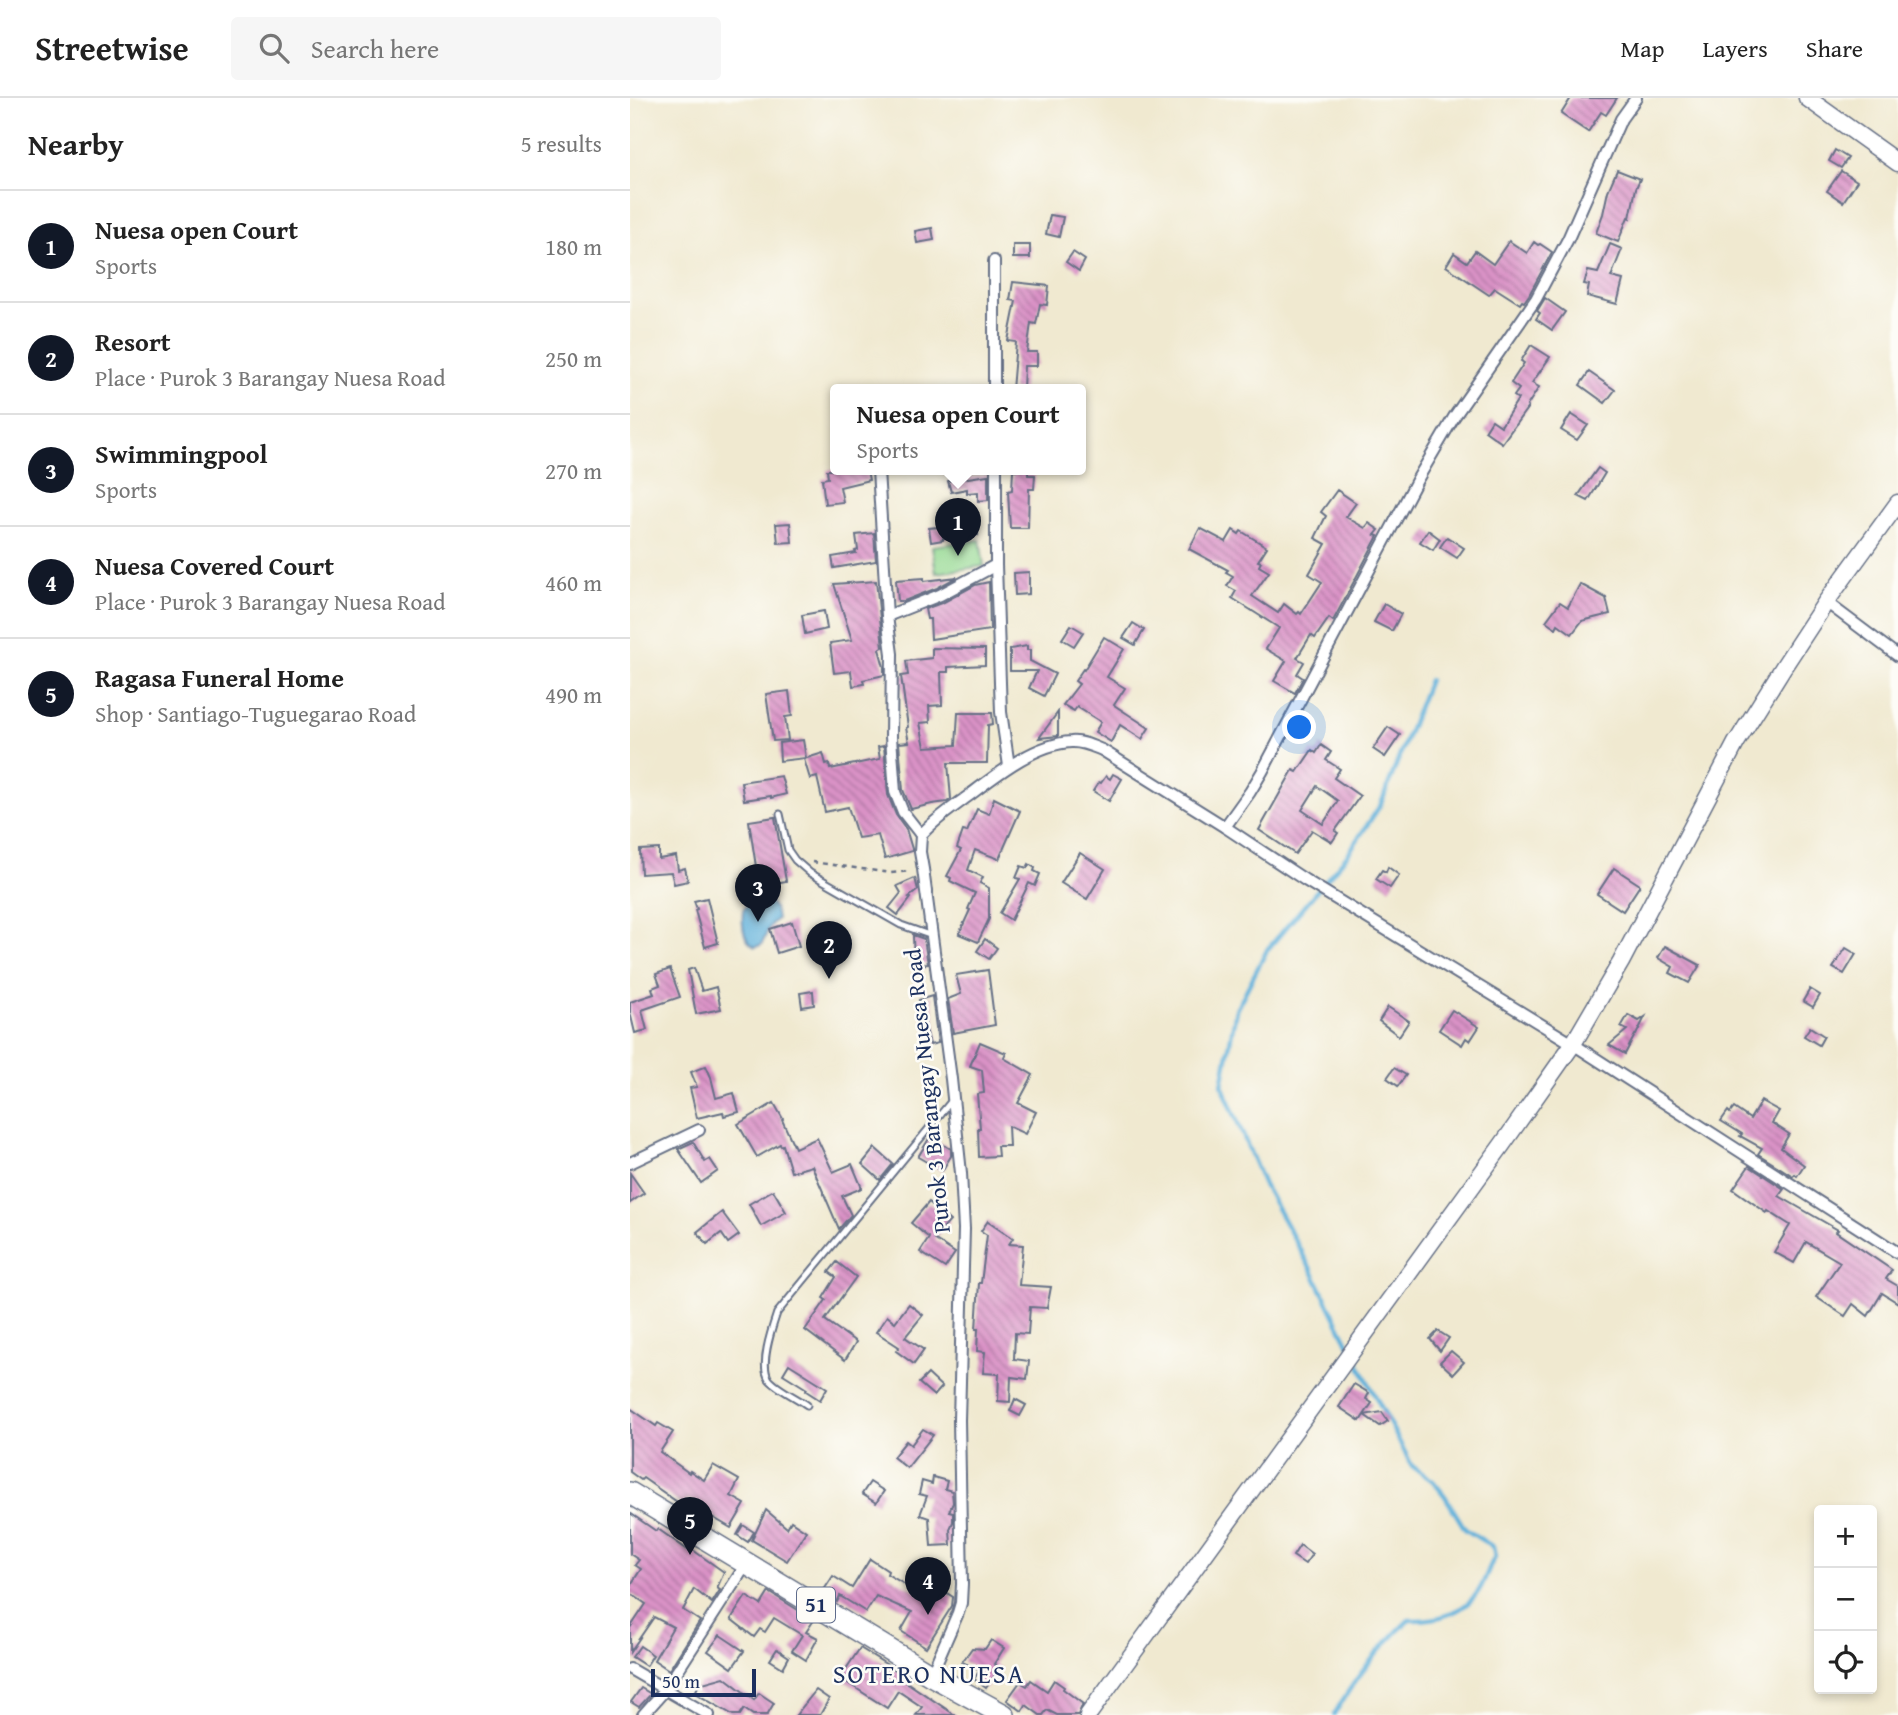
<!DOCTYPE html>
<html lang="en">
<head>
<meta charset="utf-8">
<style>
  body { margin:0; font-family:"Gentium Book Plus",serif; background:#f6f6f6; color:#222 }
  .controls { position:absolute; right:21px; bottom:21px; display:grid; overflow:hidden; border-radius:7px; box-shadow:0 4px 10px #0003 }
  .controls button { width:63px; height:63px; display:grid; place-items:center; padding:0; border:0; border-bottom:2px solid #e0e0e0; background:#fff; color:#222; font:35px sans-serif }
  .scale { position:absolute; left:21px; bottom:18px; width:105px; box-sizing:border-box; padding-left:7px; border:4px solid #1b2f5e; border-top:0; font-size:19px; line-height:24px; white-space:nowrap; color:#1b2f5e; -webkit-text-stroke:5px #fdfcf7; paint-order:stroke }
  .you { position:absolute; left:670px; top:630px; width:24px; height:24px; margin:-18px; border:5px solid #fff; border-radius:50%; background:#1a73e8; box-shadow:0 0 0 10px #1a73e833 }
  .badge { display:grid; place-items:center; width:46px; height:46px; border-radius:50%; background:#111827; color:#fff; font-size:23px; font-weight:700 }
  .pin { position:absolute; translate:-50% -58px; filter:drop-shadow(0 2px 4px #0008) }
  .pin::after { content:''; position:absolute; top:37px; width:24px; height:21px; background:inherit; clip-path:polygon(0 0,100% 0,50% 100%) }
  .popup { position:absolute; left:200px; top:286px; width:256px; height:91px; box-sizing:border-box; display:grid; place-content:center; border-radius:7px; background:#fff; filter:drop-shadow(0 2px 5px #0005); font-size:23px; white-space:nowrap; color:#767676 }
  .popup b { font-size:26px; color:#222 }
  .popup::after { content:''; position:absolute; left:50%; top:100%; margin-left:-14px; border:14px solid transparent; border-top-color:#fff }
  .list { margin:0; padding:0; list-style:none }
  h2 { display:flex; justify-content:space-between; align-items:center; height:91px; margin:0; padding:0 28px; font-size:30px }
  h2 small { font-size:23px; font-weight:400; color:#767676 }
  .list li { display:grid; grid-template-columns:46px 1fr auto; gap:21px; align-items:center; box-sizing:border-box; height:112px; padding:0 28px; border-top:2px solid #e0e0e0 }
  .list b { display:block; font-size:26px; white-space:nowrap }
  .list p { margin:0; font-size:23px; white-space:nowrap; color:#767676 }
  .list em { font-size:23px; font-style:normal; color:#767676 }
  .icon { flex:none; width:38px; height:38px; fill:none; stroke:currentColor; stroke-width:2; stroke-linecap:round; stroke-linejoin:round }
  .map { position:relative; flex:none; width:1268px; height:1617px; overflow:hidden }
  header { display:flex; align-items:center; gap:42px; box-sizing:border-box; height:98px; padding:0 35px; background:#fff; border-bottom:2px solid #e0e0e0 }
  header strong { font-size:33px }
  nav { display:flex; gap:38px; margin-inline-start:auto; font-size:24px }
  .search { width:490px; height:63px; background:#f6f6f6; display:flex; align-items:center; gap:18px; box-sizing:border-box; padding:0 24px; border-radius:7px; color:#767676; font-size:26px }
  main { display:flex }
  aside { flex:1; background:#fff }
  .map>svg:first-child { display:block }
  .garden { fill:#94d992; stroke:#588478; stroke-width:2 }
  .water { fill:#5fb0da; stroke:#3d709c; stroke-width:2 }
  .lines { fill:none; stroke-linecap:round; stroke-linejoin:round }
  .stream { stroke:#5fb0da; stroke-width:4.5 }
  .building { fill:url(#building-back-hatch); fill-rule:evenodd }
  .lane-casing { stroke:#667086; stroke-width:9 }
  .street-casing { stroke:#667086; stroke-width:14 }
  .secondary-casing { stroke:#667086; stroke-width:19 }
  .highway-casing { stroke:#667086; stroke-width:24 }
  .path { stroke:#667086; stroke-width:2.5; stroke-dasharray:5 5; stroke-linecap:butt }
  .lane { stroke:#fff; stroke-width:5 }
  .street { stroke:#fff; stroke-width:10 }
  .secondary { stroke:#fff; stroke-width:16 }
  .highway { stroke:#fff; stroke-width:21 }
  .labels { text-anchor:middle; stroke-width:5; stroke-linejoin:round; paint-order:stroke }
  .shield { fill:#fdfcf7; stroke:#5f6c8c; stroke-width:2 }
  .shield-label { font-size:21px; font-weight:bold; fill:#1b2f5e }
  .street-label { font-size:23px; fill:#1b2f5e; stroke:#fdfcf7 }
  .quarter-label { font-size:26px; letter-spacing:2px; fill:#1b2f5e; stroke:#fdfcf7 }
</style>
</head>
<body>
<header>
<strong>Streetwise</strong>
<div class="search"><svg class="icon" aria-label="search" viewBox="0 0 24 24"><circle cx="10" cy="10" r="6"/><path d="M15 15l6 6"/></svg>Search here</div>
<nav><a>Map</a><a>Layers</a><a>Share</a></nav>
</header>
<main>
<aside>
<h2>Nearby<small>5 results</small></h2>
<ul class="list">
<li><span class="badge">1</span><div><b>Nuesa open Court</b><p>Sports</p></div><em>180 m</em></li>
<li><span class="badge">2</span><div><b>Resort</b><p>Place · Purok 3 Barangay Nuesa Road</p></div><em>250 m</em></li>
<li><span class="badge">3</span><div><b>Swimmingpool</b><p>Sports</p></div><em>270 m</em></li>
<li><span class="badge">4</span><div><b>Nuesa Covered Court</b><p>Place · Purok 3 Barangay Nuesa Road</p></div><em>460 m</em></li>
<li><span class="badge">5</span><div><b>Ragasa Funeral Home</b><p>Shop · Santiago-Tuguegarao Road</p></div><em>490 m</em></li>
</ul>
</aside>
<div class="map">
<svg width="1268" height="1617" viewBox="0 0 1268 1617">
  <defs>
    <pattern id="building-back-hatch" width="6" height="6" patternUnits="userSpaceOnUse" patternTransform="scale(1.75)"><rect width="6" height="6" fill="#da92c6"/><path d="M-1 5l2 2M0 0l6 6M5-1l2 2" fill="none" stroke="#b078a4"/></pattern>
  </defs>
  <rect width="100%" height="100%" fill="#fdfcf7"/>
  <filter id="ink" filterUnits="userSpaceOnUse"><feTurbulence type="fractalNoise" baseFrequency=".0143" numOctaves="2"/><feDisplacementMap in="SourceGraphic" scale="14" xChannelSelector="R" yChannelSelector="G"/><feConvolveMatrix kernelMatrix="1 2 1 2 8 2 1 2 1" color-interpolation-filters="sRGB"/></filter>
  <filter id="wash" filterUnits="userSpaceOnUse"><feTurbulence type="fractalNoise" baseFrequency=".00686" numOctaves="4" result="noise"/><feDisplacementMap in="SourceGraphic" scale="28" xChannelSelector="R" yChannelSelector="G"/><feGaussianBlur stdDeviation="1.57" result="paint"/><feColorMatrix in="noise" values="0 0 0 0 0 0 0 0 0 0 0 0 0 0 0 0 0 1.4 0 .05"/><feComposite in="paint" operator="in"/></filter>
  <g filter="url(#wash)">
    <rect width="100%" height="100%" fill="#f0e9d0"/>
    <!-- garden -->
    <polygon class="garden" points="350,442 354,468 306,475 302,448"/>
    <!-- water -->
    <path class="water" d="M133,802c11,3 12,9 14,19 -13,10 -8,14 -16,26l-6,2c-13,-7 -13,-24 -12,-37 5,-7 11,-9 20,-10z"/>
    <g class="lines">
      <!-- stream -->
      <g class="stream">
        <polyline points="720,1249 682,1173 634,1087 592,987 606,912 637,852 718,756 751,706 799,582"/>
        <path d="M704,1617c20,-36 45,-67 75,-95 27,1 57,-6 72,-33 5,-10 8,-20 14,-30l-2,-10 -28,-18 -20,-33 -12,-15 -21,-15 -58,-111"/>
      </g>
    </g>
    <g id="blocks">
      <!-- building -->
      <g class="building">
        <polygon points="941,0 987,0 976,17 971,14 958,34 931,16"/>
        <polygon points="1205,52 1218,60 1211,70 1199,63"/>
        <polygon points="987,72 1010,81 1006,90 1000,120 998,119 988,144 966,135 973,116 978,93"/>
        <polygon points="1211,73 1227,83 1213,104 1197,93"/>
        <polygon points="420,117 433,119 429,139 416,136"/>
        <polygon points="302,130 304,142 287,145 285,133"/>
        <polygon points="879,143 897,155 904,144 908,147 910,146 922,154 899,197 894,204 892,203 890,206 865,190 859,197 816,168 824,155 837,164 845,153 863,166"/>
        <polygon points="980,146 992,151 981,179 993,182 987,206 957,198 959,187 954,186 958,173 968,175"/>
        <rect x="383" y="147" width="17" height="13"/>
        <polygon points="443,154 455,162 449,173 436,164"/>
        <polygon points="383,184 419,188 417,207 410,206 406,226 401,225 397,254 407,254 407,268 394,268 393,292 382,292 386,244 378,243 386,203 380,202"/>
        <polygon points="915,200 935,214 922,232 906,221 910,215 907,213"/>
        <polygon points="901,247 920,259 902,285 909,289 897,308 898,309 872,345 855,333 862,322 871,328 888,301 884,298 889,291 881,285 894,265 891,263"/>
        <polygon points="959,274 985,292 975,305 950,287"/>
        <polygon points="941,316 958,327 947,342 931,332"/>
        <polygon points="968,370 975,375 958,403 948,398"/>
        <polygon points="197,372 237,372 239,382 210,389 213,404 195,406 192,381 198,380"/>
        <polygon points="383,372 398,372 398,377 405,377 404,391 399,391 398,430 380,430 378,393 382,392"/>
        <polygon points="358,377 358,402 348,403 348,394 337,395 337,391 321,394 318,383"/>
        <polygon points="707,392 726,405 716,419 735,430 739,425 749,432 745,437 748,438 703,523 699,520 685,540 681,537 667,560 674,564 667,576 673,580 665,595 644,583 656,563 636,551 649,530 602,500 606,493 597,488 603,478 596,474 598,472 559,451 570,430 596,444 603,432 609,436 611,433 637,449 628,463 631,464 629,468 639,474 622,498 648,515 654,506 667,516 669,514 671,516 692,484 679,476 696,446 685,440 696,418 691,414"/>
        <polygon points="160,425 162,444 148,445 146,426"/>
        <polygon points="348,425 348,437 313,440 313,442 301,444 299,430"/>
        <polygon points="798,432 810,441 803,452 790,444"/>
        <polygon points="244,435 246,463 204,470 202,459 226,455 225,453 228,452 226,437"/>
        <polygon points="817,439 834,450 827,460 810,449"/>
        <polygon points="399,474 399,496 385,497 384,475"/>
        <polygon points="327,479 307,490 274,503 268,503 266,482 294,480 294,483"/>
        <polygon points="246,483 253,549 249,551 254,569 254,577 233,582 234,586 223,588 221,573 204,575 200,545 222,542 204,486"/>
        <polygon points="359,484 360,532 301,541 300,521 297,521 295,511 314,504 345,487"/>
        <polygon points="950,486 976,500 980,516 952,523 942,536 928,526 926,530 916,523 930,504 938,509"/>
        <polygon points="754,506 771,516 762,533 744,524"/>
        <polygon points="194,513 197,531 175,536 172,517"/>
        <polygon points="503,525 514,532 505,547 493,540"/>
        <polygon points="441,527 453,534 444,548 432,541"/>
        <polygon points="474,539 494,551 477,579 495,590 484,607 519,630 512,641 490,627 481,644 465,634 471,624 447,609 444,613 433,607 449,586 445,583 453,571 454,572"/>
        <polygon points="397,548 397,552 400,552 400,563 425,576 414,598 399,590 407,573 380,573 380,551"/>
        <polygon points="302,550 355,551 355,567 318,569 318,574 311,574 312,607 299,608 300,624 290,625 295,649 326,647 328,615 362,615 363,626 358,627 357,665 318,665 321,701 317,704 302,706 281,711 273,692 269,645 279,644 276,630 278,629 271,578 278,577 276,563 302,560"/>
        <polygon points="159,593 162,618 155,619 158,642 143,643 136,596"/>
        <polygon points="428,614 428,638 409,640"/>
        <polygon points="758,629 770,637 755,659 743,651"/>
        <polygon points="173,642 176,660 150,663 149,645"/>
        <path d="M691,647l10,7 -5,8 14,9 -6,9 26,18 -25,35 3,2 -6,9 -20,-12 -17,24 -36,-24 34,-60 4,2 15,-22 4,3zM687,688l21,15 -15,23 -21,-14z"/>
        <polygon points="254,648 258,697 266,717 276,731 282,751 282,753 255,761 248,737 228,740 218,709 195,714 187,679 180,681 174,661 193,655 196,666 199,665 200,671 250,661 248,649"/>
        <polygon points="483,676 492,681 479,703 463,693 469,684 471,685 476,678 480,681"/>
        <polygon points="151,678 156,696 141,700 141,698 114,702 111,684"/>
        <polygon points="364,700 390,713 369,761 345,752 338,772 353,779 350,785 359,790 359,821 348,844 329,836 340,812 338,811 345,795 320,783 321,780 317,778 331,752 327,750 333,733 337,734 347,711 359,716"/>
        <polygon points="145,719 156,783 129,788 119,723"/>
        <polygon points="29,751 29,761 46,758 48,772 55,770 58,783 44,786 41,774 11,776 10,752"/>
        <polygon points="450,755 475,771 457,801 431,785"/>
        <polygon points="399,766 405,770 404,773 410,776 405,788 399,785 381,822 370,815 390,781 386,780 391,768 397,770"/>
        <polygon points="758,769 769,777 760,790 746,781 752,772 756,774"/>
        <polygon points="984,770 1010,787 993,813 967,796"/>
        <polygon points="285,780 288,792 279,799 281,800 268,817 259,810 271,795 267,788"/>
        <polygon points="77,800 88,845 75,849 65,812 67,811 64,803"/>
        <polygon points="162,824 169,848 147,855 140,831"/>
        <polygon points="283,837 294,841 298,866 284,867"/>
        <polygon points="355,841 367,850 359,861 347,853"/>
        <polygon points="1035,848 1070,867 1059,885 1040,875 1043,869 1028,860"/>
        <polygon points="1216,850 1226,856 1214,876 1203,870"/>
        <polygon points="64,870 72,893 86,889 91,911 66,916 58,872"/>
        <polygon points="40,871 50,899 12,912 17,932 5,935 0,914 0,904 24,896 22,890 30,887 26,876"/>
        <polygon points="358,872 365,927 323,935 318,901 331,896 326,877"/>
        <polygon points="1180,891 1190,897 1183,909 1173,903"/>
        <polygon points="183,893 184,907 172,909 170,895"/>
        <polygon points="302,898 308,945 300,947 289,902"/>
        <polygon points="758,909 779,923 769,938 749,923"/>
        <polygon points="822,912 849,929 840,943 836,940 832,947 809,932"/>
        <polygon points="998,917 1009,923 1015,919 1006,937 1005,937 995,956 979,947 997,932 991,929"/>
        <polygon points="1180,929 1194,938 1189,947 1174,938"/>
        <polygon points="350,944 376,955 374,960 403,977 388,1005 406,1014 395,1036 378,1028 379,1048 367,1048 368,1058 349,1059 348,1030 350,1030 347,996 354,995 352,972 340,968"/>
        <polygon points="76,968 81,979 86,1000 104,995 109,1014 94,1018 93,1014 67,1020 60,990 67,989 61,974"/>
        <polygon points="764,970 776,977 768,988 757,980"/>
        <polygon points="1131,1003 1149,1013 1142,1025 1159,1036 1151,1050 1174,1067 1167,1078 1165,1076 1163,1078 1128,1056 1132,1050 1110,1038 1112,1036 1091,1023 1098,1013 1100,1015 1104,1010 1120,1021"/>
        <polygon points="144,1005 153,1021 152,1022 165,1050 187,1040 203,1074 222,1066 232,1090 212,1098 221,1117 209,1131 182,1068 161,1074 153,1047 151,1048 150,1046 127,1059 108,1026"/>
        <polygon points="300,1039 321,1051 321,1058 312,1073 288,1059"/>
        <polygon points="63,1044 75,1064 80,1061 88,1073 71,1085 48,1051"/>
        <polygon points="245,1050 263,1066 250,1082 232,1066"/>
        <polygon points="1119,1068 1154,1091 1149,1098 1208,1132 1206,1134 1262,1172 1256,1181 1268,1188 1268,1205 1252,1195 1238,1218 1223,1206 1215,1218 1186,1199 1210,1164 1176,1144 1164,1165 1144,1154 1160,1127 1138,1113 1137,1115 1103,1091"/>
        <polygon points="0,1075 14,1095 0,1105"/>
        <polygon points="143,1092 156,1114 131,1128 119,1106"/>
        <polygon points="299,1104 320,1123 304,1141 325,1155 315,1170 290,1154 299,1140 281,1125"/>
        <polygon points="92,1114 109,1137 98,1145 91,1135 77,1146 67,1134"/>
        <polygon points="358,1123 383,1140 379,1146 393,1147 389,1187 421,1189 417,1210 400,1209 398,1236 385,1235 384,1261 399,1263 397,1281 381,1279 380,1304 368,1303 369,1276 353,1275 355,1254 347,1253 348,1231 346,1231 349,1185 351,1185 357,1137 351,1133"/>
        <polygon points="207,1164 226,1179 195,1222 226,1244 215,1262 175,1232 196,1202 193,1200 206,1179 199,1174"/>
        <polygon points="279,1206 293,1217 275,1239 294,1252 284,1266 266,1253 269,1249 246,1234 257,1218 265,1224"/>
        <polygon points="808,1233 819,1240 810,1253 800,1241"/>
        <polygon points="821,1253 834,1264 823,1276 810,1264"/>
        <polygon points="159,1266 197,1290 190,1302 176,1293 177,1291 153,1276"/>
        <polygon points="298,1276 312,1289 304,1298 289,1285"/>
        <polygon points="724,1286 739,1295 736,1301 742,1305 734,1317 752,1314 758,1323 750,1328 734,1317 730,1323 709,1309"/>
        <polygon points="385,1301 396,1307 390,1318 380,1313"/>
        <polygon points="0,1310 26,1328 28,1325 43,1334 30,1354 59,1375 60,1373 74,1382 83,1367 109,1382 101,1398 115,1406 101,1430 77,1416 78,1414 58,1401 53,1408 13,1380 11,1382 0,1374"/>
        <polygon points="293,1331 303,1337 277,1370 263,1359 276,1343 281,1347"/>
        <polygon points="303,1379 317,1383 315,1391 322,1393 323,1405 319,1413 323,1414 323,1424 320,1431 321,1447 301,1448 299,1420 290,1417 297,1398 289,1396 292,1383 302,1386"/>
        <polygon points="240,1384 254,1393 246,1405 232,1396"/>
        <polygon points="136,1412 157,1430 161,1423 176,1433 157,1463 122,1442"/>
        <polygon points="0,1415 26,1433 28,1431 59,1453 60,1450 94,1474 87,1490 90,1492 82,1505 64,1491 53,1512 70,1523 39,1572 24,1562 43,1529 24,1519 0,1554 0,1530 16,1506 0,1495 0,1488 11,1471 5,1467 9,1462 0,1456"/>
        <polygon points="113,1427 124,1434 118,1444 107,1437"/>
        <polygon points="670,1447 682,1456 675,1466 663,1458"/>
        <polygon points="240,1461 258,1473 257,1476 293,1497 301,1485 323,1499 322,1508 296,1549 271,1533 282,1514 246,1498 236,1514 210,1498 207,1504 192,1495 203,1478 222,1490"/>
        <polygon points="139,1494 184,1522 176,1534 188,1540 176,1562 162,1553 172,1537 144,1520 135,1534 130,1531 124,1539 101,1521 116,1498 131,1507"/>
        <polygon points="90,1537 114,1553 102,1570 78,1553"/>
        <polygon points="361,1542 374,1550 364,1566 370,1570 356,1590 344,1581 350,1572 332,1564 342,1550 355,1551"/>
        <polygon points="10,1548 23,1557 16,1568 2,1559"/>
        <polygon points="230,1550 275,1578 272,1581 325,1617 286,1617 292,1609 268,1593 257,1610 210,1580"/>
        <polygon points="147,1551 159,1559 153,1570 140,1562"/>
        <polygon points="94,1579 124,1602 129,1595 144,1605 137,1617 123,1617 114,1611 110,1617 103,1617 65,1595 69,1586"/>
        <polygon points="401,1582 417,1593 424,1582 434,1589 433,1591 453,1606 448,1617 427,1617 417,1612 413,1617 410,1617 396,1607 392,1613 377,1602 390,1584 397,1588"/>
        <polygon points="11,1590 21,1596 9,1609 1,1604"/>
        <polygon points="186,1592 199,1601 190,1617 166,1617"/>
      </g>
    </g>
  </g>
  <g filter="url(#ink)">
    <use href="#blocks" fill-opacity="0" stroke="#667086" stroke-width="2"/>
    <g class="lines">
      <!-- lane casing -->
      <g class="lane-casing">
        <g id="lane">
          <polyline points="150,716 158,752 165,762 180,775 271,827 302,838"/>
          <path d="M177,1307c-10,-7 -31,-17 -38,-26 -10,-14 3,-51 8,-66l176,-214"/>
        </g>
      </g>
      <!-- street casing -->
      <g class="street-casing">
        <g id="street">
          <polyline points="364,163 364,292"/>
          <polyline points="248,372 257,518 262,556 261,639 265,694 273,714 291,737"/>
          <polyline points="366,372 366,467 371,614 379,668"/>
          <polyline points="1196,504 1268,558"/>
          <polyline points="257,518 310,497 366,467"/>
          <polyline points="595,729 675,782 943,946 1268,1155"/>
          <polyline points="0,1065 69,1032"/>
          <polyline points="0,1571 79,1617"/>
          <path d="M301,1577l27,-62 3,-10 1,-19 -3,-164 5,-191 -3,-56 -10,-94 -28,-210 -3,-17 1,-17c13,-15 30,-26 46,-38 28,-21 67,-53 104,-55 11,-1 21,4 31,8l123,77 25,-35 12,-20 155,-292 37,-63 82,-118 32,-60 53,-120 15,-21"/>
          <polyline points="13,1617 35,1592 117,1465"/>
        </g>
      </g>
      <!-- secondary casing -->
      <g class="secondary-casing">
        <g id="secondary">
          <polyline points="1177,0 1268,65"/>
          <polyline points="458,1617 872,1047 943,946 991,864 1106,645 1154,568 1196,504 1268,405"/>
        </g>
      </g>
      <!-- highway casing -->
      <g class="highway-casing">
        <polyline id="highway" points="0,1395 301,1577 374,1617"/>
      </g>
      <!-- path -->
      <polyline class="path" points="182,764 261,775 280,773"/>
      <!-- lane -->
      <use href="#lane" class="lane"/>
      <!-- street -->
      <use href="#street" class="street"/>
      <!-- secondary -->
      <use href="#secondary" class="secondary"/>
      <!-- highway -->
      <use href="#highway" class="highway"/>
    </g>
  </g>
  <g class="labels">
    <!-- shield labels -->
    <rect class="shield" x="167" y="1489.5" width="38" height="35" rx="5"/>
    <g class="shield-label">
      <text x="186" y="1514">51</text>
    </g>
    <!-- street labels -->
    <g class="street-label">
      <text transform="translate(297 993) rotate(-96)" y="8">Purok 3 Barangay Nuesa Road</text>
    </g>
    <!-- quarter labels -->
    <g class="quarter-label">
      <text x="299" y="1585">SOTERO NUESA</text>
    </g>
  </g>
</svg>
<div class="controls">
<button>+</button>
<button>−</button>
<button><svg class="icon" aria-label="locate" viewBox="0 0 24 24"><circle cx="12" cy="12" r="6"/><path d="M12 2v4M12 18v4M2 12h4M18 12h4"/></svg></button>
</div>
<div class="scale">50 m</div>
<div class="you"></div>
<div class="pin badge" style="left:328px;top:458px">1</div>
<div class="popup"><b>Nuesa open Court</b>Sports</div>
<div class="pin badge" style="left:199px;top:881px">2</div>
<div class="pin badge" style="left:128px;top:824px">3</div>
<div class="pin badge" style="left:298px;top:1517px">4</div>
<div class="pin badge" style="left:60px;top:1457px">5</div>
</div>
</main>
</body>
</html>
